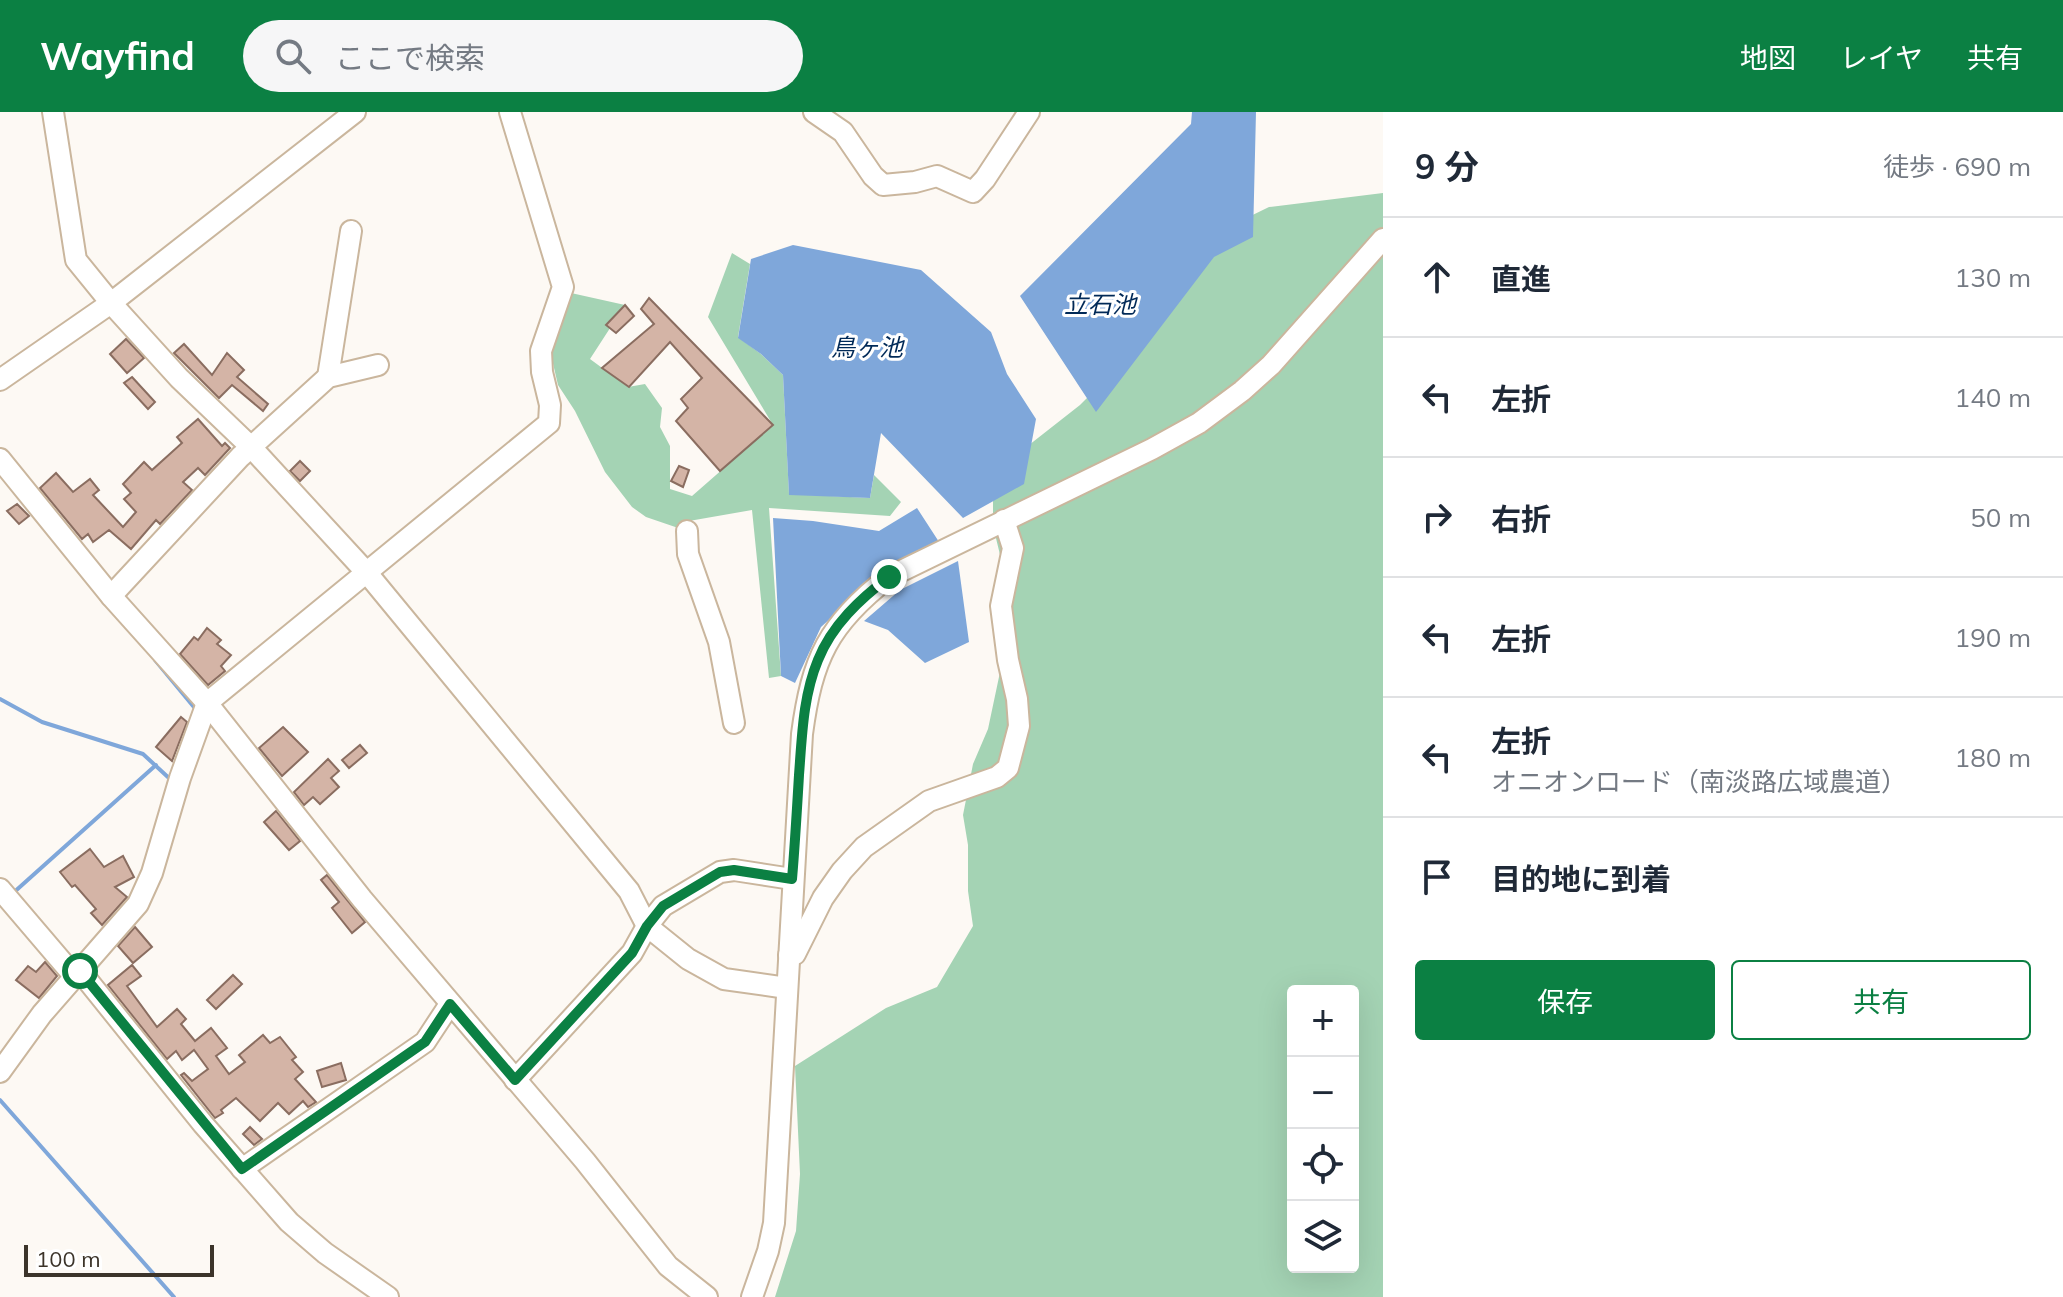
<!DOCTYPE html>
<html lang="ja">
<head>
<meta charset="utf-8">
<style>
  body { margin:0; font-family:Mulish,"Noto Sans JP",sans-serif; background:#f6f6f7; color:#1f2937 }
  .controls { position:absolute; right:24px; bottom:24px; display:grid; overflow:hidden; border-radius:8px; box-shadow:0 8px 32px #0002 }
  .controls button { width:72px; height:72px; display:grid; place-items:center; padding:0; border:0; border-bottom:2px solid #e0e1e3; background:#fff; color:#1f2937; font:40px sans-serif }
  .scale { position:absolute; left:24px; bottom:20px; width:190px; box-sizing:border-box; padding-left:8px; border:4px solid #3c342a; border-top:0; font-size:22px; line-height:28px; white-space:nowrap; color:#3c342a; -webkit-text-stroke:6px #fff; paint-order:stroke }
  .stop { position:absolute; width:24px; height:24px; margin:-18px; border:6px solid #0b8043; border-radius:50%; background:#fff }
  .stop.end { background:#0b8043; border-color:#fff; box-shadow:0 2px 8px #0008 }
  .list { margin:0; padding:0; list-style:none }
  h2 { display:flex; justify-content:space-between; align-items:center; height:104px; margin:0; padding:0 32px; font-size:34px }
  h2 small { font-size:26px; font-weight:400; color:#747a83 }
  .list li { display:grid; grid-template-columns:52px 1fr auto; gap:24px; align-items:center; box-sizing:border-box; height:120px; padding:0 32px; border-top:2px solid #e0e1e3 }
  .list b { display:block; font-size:30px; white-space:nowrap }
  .list p { margin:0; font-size:26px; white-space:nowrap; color:#747a83 }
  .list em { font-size:26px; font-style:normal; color:#747a83 }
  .actions { display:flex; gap:16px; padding:24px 32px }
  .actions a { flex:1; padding:18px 0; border:2px solid #0b8043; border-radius:8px; text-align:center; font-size:28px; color:#0b8043 }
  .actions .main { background:#0b8043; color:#fff }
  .icon { flex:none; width:44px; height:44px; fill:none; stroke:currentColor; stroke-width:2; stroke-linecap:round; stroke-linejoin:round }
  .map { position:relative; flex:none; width:1383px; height:1185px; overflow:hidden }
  header { display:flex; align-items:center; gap:48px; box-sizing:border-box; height:112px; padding:0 40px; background:#0b8043; color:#fff }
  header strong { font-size:38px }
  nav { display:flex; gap:44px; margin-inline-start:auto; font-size:28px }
  .search { width:560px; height:72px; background:#f6f6f7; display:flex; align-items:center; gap:20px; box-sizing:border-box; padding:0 28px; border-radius:44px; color:#747a83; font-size:30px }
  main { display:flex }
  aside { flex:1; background:#fff }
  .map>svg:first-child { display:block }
  .green { fill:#a4d3b4; fill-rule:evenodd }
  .water { fill:#7fa7da }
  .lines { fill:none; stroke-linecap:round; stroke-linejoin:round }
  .stream { stroke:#7fa7da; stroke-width:4 }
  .building { fill:#d4b4a6; stroke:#8a6d60; stroke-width:2 }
  .minor-casing { stroke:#cab69d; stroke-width:24 }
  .minor { stroke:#fff; stroke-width:20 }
  .route { stroke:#0b8043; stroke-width:10 }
  .labels { text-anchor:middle; stroke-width:6; stroke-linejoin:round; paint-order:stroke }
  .water-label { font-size:24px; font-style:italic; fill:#002957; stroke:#fff }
</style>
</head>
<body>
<header>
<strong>Wayfind</strong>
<div class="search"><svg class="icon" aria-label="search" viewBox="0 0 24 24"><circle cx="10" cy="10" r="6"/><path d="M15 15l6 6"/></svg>ここで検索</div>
<nav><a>地図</a><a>レイヤ</a><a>共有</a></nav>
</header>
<main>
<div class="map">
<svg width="1383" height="1185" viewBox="0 0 1383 1185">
  <rect width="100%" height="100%" fill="#fdf9f4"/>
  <!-- green -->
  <g class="green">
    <path d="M1383,81v1104h-608l21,-66 4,-57 -5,-108 91,-58 51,-21 36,-61 -5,-35v-46l-5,-30 10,-51 15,-35 15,-71v-91l-10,-41v-25l36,-56 51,-40 46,-46 102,-132 41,-20zM1293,879h60v276h-60z"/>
    <polygon points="732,141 750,152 738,225 761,242 783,263 789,382 870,386 874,363 901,390 890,404 769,396 781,564 769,566 752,398 689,409 687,419 646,405 632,395 605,360 575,299 558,273 551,243 571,181 625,193 590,247 628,275 645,272 662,296 660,315 670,334 670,377 692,384 773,313 708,205"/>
  </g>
  <!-- water -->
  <g class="water">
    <polygon points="1192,0 1256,0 1253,125 1214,145 1096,300 1020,184 1191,12"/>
    <polygon points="793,133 921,158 991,220 1007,262 1036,307 1024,372 963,406 881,321 870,386 789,383 783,263 761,242 738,226 751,147"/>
    <polygon points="917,396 941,433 885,457 821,515 795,571 781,564 773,406 813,409 879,419"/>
    <polygon points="958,449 969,530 925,551 888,518 864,509 900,478"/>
  </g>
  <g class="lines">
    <!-- stream -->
    <g class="stream">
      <polyline points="155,548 198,600"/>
      <polyline points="0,587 42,610 143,642 170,667"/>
      <polyline points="12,782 156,653"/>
      <polyline points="0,988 174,1185"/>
    </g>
  </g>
  <!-- building -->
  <g class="building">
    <polygon points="649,186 773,313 720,359 676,309 688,296 681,287 702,266 670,230 629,275 602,256 654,212 641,197"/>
    <polygon points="625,193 634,204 616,221 606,213"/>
    <polygon points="126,227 144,246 127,261 110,242"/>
    <polygon points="184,232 212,263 227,241 244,258 237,265 268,292 263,299 232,273 219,286 174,241"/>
    <polygon points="132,265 155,290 148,297 124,271"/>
    <polygon points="198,307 222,334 225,331 230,336 205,363 198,356 183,370 192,378 160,412 156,408 131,437 109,418 93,430 88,422 82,427 40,376 56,361 73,380 90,367 99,378 93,383 123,415 136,400 124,387 131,381 123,372 144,350 152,358 182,331 177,325"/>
    <polygon points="300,349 310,359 300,369 290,359"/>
    <polygon points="679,354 689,358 683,375 671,369"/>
    <polygon points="17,392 29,404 19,412 7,399"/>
    <polygon points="207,516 221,528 217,532 231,543 221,554 225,559 208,573 180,542 194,525 198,528"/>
    <polygon points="181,605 187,610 172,649 156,635"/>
    <polygon points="283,615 308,640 282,664 259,636"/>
    <polygon points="360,633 367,641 349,656 342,648"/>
    <polygon points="328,647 339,659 331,666 339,675 320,692 313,685 304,693 294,680"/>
    <polygon points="276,699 300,729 289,738 264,710"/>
    <polygon points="90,737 104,755 123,744 134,765 115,775 127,785 102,813 91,801 96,797 75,773 72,775 60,760"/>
    <polygon points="327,763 365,810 352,821 332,796 339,790 321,768"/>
    <polygon points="135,815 152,835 133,851 118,834"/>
    <polygon points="45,850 57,864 39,886 16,868 28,854 36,860"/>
    <polygon points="132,853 141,864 127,874 157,915 177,897 186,907 181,912 195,929 211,916 227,936 216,944 229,962 245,950 239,943 263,923 270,931 280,925 296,945 292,948 303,960 295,967 316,990 308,995 303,989 289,1002 278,991 260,1009 236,986 221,998 223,1001 215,1006 181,963 184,961 192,969 208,957 194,938 182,948 176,939 167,947 108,873"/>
    <polygon points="233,863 242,872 216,897 207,888"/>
    <polygon points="341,951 346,968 322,975 317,959"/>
    <polygon points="250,1015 262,1027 254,1033 243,1022"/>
  </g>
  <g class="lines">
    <!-- minor casing -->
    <g class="minor-casing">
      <g id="minor">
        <polyline points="53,0 76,148 111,191 179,266 251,335 367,461 629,779 647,814 688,847 724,867 787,876"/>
        <polyline points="814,0 843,20 873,64 883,73 915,70 937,64 973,80 985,67 1029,0"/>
        <polyline points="328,265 351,119"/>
        <polyline points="0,268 111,191 355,0"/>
        <polyline points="0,347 111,484 207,591 362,787 585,1049 668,1154 707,1185"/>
        <polyline points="687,419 688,442 719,530 734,611"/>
        <polyline points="111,484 240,345 328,265 378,253"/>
        <polyline points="0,777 75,865"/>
        <polyline points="789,843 795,842 823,786 842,759 864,735 929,689 997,665 1008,656 1019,614 1017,587 1008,548 1001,494 1013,436 1004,408"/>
        <polyline points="80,859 203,1012 289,1110 325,1141 388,1185"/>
        <polyline points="0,960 42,902 138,792 152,761 180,666 207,591 549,311 550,293 542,260 541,239 563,175 510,0"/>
        <polyline points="515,968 632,841 647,814 663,794 720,760 734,758 792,767"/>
        <polyline points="242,1057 425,930 450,892"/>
        <path d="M752,1185l16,-46 6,-28 28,-489c10,-75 26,-110 87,-157l263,-128 47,-26 43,-32 29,-26 112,-126"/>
      </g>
    </g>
    <!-- minor -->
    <use href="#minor" class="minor"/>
  </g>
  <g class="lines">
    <!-- route -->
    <path class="route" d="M80,859l162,198 183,-127 25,-38 65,76 117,-127 15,-27 16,-20 57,-34 14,-2 58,9c3,-35 5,-70 7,-104 3,-39 4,-79 19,-115 14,-35 42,-61 71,-83"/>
  </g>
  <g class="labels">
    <!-- water labels -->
    <g class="water-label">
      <text x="1100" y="201">立石池</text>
      <text x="867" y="244">鳥ヶ池</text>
    </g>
  </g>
</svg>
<div class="controls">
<button>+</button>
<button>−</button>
<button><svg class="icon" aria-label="locate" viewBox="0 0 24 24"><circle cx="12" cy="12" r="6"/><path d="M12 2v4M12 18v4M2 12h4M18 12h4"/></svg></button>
<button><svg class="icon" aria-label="layers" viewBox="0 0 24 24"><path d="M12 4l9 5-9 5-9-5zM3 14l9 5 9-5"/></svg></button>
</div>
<div class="scale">100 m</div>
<div class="stop" style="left:80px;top:859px"></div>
<div class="stop end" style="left:889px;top:465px"></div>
</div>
<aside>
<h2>9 分<small>徒歩 · 690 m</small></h2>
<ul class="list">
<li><svg class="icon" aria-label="ahead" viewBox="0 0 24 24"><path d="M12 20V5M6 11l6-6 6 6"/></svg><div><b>直進</b></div><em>130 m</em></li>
<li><svg class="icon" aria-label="left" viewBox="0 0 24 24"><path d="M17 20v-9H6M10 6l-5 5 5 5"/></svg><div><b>左折</b></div><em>140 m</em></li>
<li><svg class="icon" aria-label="right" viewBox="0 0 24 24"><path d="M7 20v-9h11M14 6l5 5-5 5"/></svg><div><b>右折</b></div><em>50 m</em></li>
<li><svg class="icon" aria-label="left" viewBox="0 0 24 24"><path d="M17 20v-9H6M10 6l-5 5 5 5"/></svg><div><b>左折</b></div><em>190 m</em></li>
<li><svg class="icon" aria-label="left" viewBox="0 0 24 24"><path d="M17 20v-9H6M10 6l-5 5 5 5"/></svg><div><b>左折</b><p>オニオンロード（南淡路広域農道）</p></div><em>180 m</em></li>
<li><svg class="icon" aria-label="arrive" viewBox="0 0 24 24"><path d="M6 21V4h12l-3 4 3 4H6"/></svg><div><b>目的地に到着</b></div></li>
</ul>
<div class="actions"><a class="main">保存</a><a>共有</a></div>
</aside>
</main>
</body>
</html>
